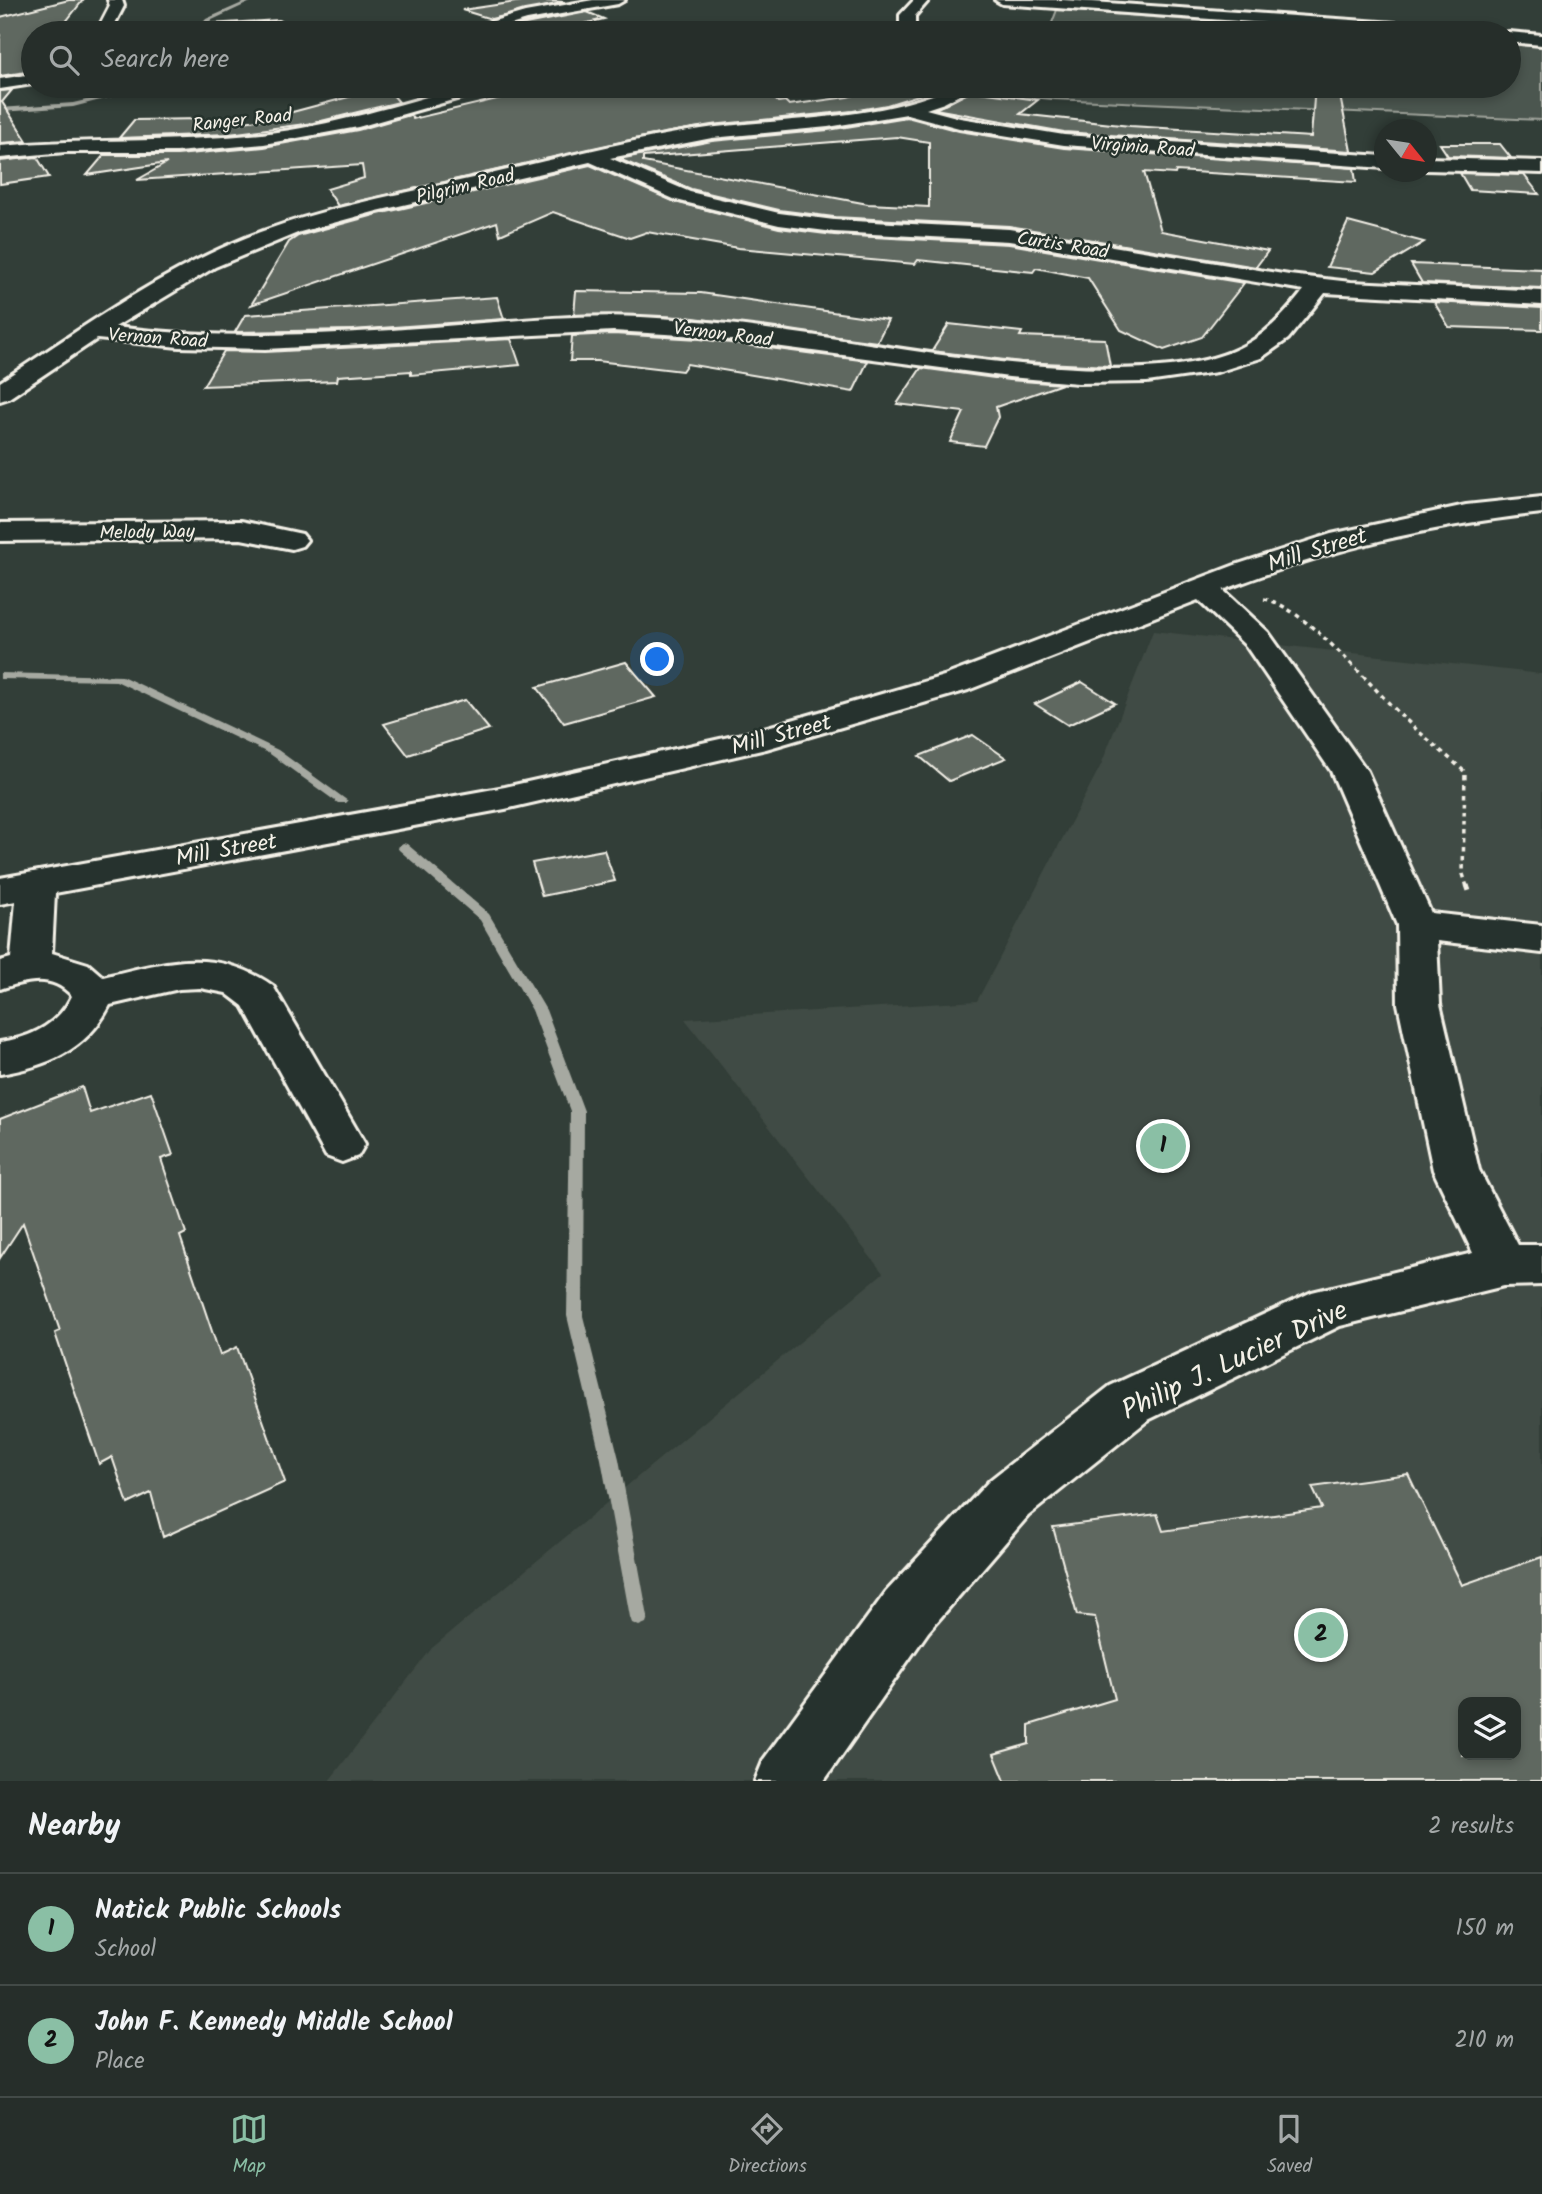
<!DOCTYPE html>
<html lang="en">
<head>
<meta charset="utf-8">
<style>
  body { margin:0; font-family:Kalam,sans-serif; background:#323a36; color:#f1f3f6 }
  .controls { position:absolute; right:21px; bottom:21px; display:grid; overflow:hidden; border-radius:14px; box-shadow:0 4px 10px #0003 }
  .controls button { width:63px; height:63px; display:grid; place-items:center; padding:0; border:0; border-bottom:2px solid #424a47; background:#262e2a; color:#f1f3f6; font:35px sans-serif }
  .compass { position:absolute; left:1374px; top:119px; width:63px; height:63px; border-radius:50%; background:#262e2a; box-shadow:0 4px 10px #0003; rotate:120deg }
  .you { position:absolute; left:658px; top:660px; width:24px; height:24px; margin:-18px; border:5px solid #fff; border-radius:50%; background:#1a73e8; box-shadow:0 0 0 10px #1a73e833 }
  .badge { display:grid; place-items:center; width:46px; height:46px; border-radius:50%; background:#8abfa5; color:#111; font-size:23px; font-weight:700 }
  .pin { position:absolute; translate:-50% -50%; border:4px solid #fff; box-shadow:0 2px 7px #0006 }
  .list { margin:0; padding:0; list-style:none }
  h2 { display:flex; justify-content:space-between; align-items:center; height:91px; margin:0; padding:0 28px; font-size:30px }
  h2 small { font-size:23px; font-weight:400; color:#a4a8a8 }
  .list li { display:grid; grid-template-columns:46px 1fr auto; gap:21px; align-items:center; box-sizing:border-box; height:112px; padding:0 28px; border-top:2px solid #424a47 }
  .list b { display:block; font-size:26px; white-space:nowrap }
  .list p { margin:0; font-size:23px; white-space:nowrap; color:#a4a8a8 }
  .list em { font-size:23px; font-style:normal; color:#a4a8a8 }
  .icon { flex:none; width:38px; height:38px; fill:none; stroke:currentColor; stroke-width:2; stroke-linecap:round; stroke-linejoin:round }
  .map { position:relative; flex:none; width:1542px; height:1781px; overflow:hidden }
  .search { position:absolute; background:#262e2a; box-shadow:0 4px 10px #0003; left:21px; right:21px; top:21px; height:77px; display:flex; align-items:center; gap:18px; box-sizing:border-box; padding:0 24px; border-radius:38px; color:#a4a8a8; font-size:26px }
  .sheet { height:315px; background:#262e2a }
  nav { display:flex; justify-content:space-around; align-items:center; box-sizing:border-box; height:98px; border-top:2px solid #424a47; background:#262e2a; font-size:19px; color:#a4a8a8 }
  nav a { display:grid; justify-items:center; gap:4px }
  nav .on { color:#8abfa5 }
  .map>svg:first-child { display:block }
  .built { fill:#404b44; fill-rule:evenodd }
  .green { fill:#4c564f; stroke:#a0a49c; stroke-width:2 }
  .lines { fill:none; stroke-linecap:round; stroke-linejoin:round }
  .stream { fill:#a6a9a1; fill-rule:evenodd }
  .building { fill:#5f6861; stroke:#f4f1e8; stroke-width:2; fill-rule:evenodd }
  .minor-casing { stroke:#f4f1e8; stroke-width:6 }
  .path-far1 { stroke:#f4f1e8; stroke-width:3.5; stroke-dasharray:4.5 4.5; stroke-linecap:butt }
  .path { stroke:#f4f1e8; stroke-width:5; stroke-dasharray:6 6; stroke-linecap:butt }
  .minor { fill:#26332d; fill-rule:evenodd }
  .labels { text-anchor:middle; stroke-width:5; stroke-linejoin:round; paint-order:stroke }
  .far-street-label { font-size:19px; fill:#f4f1e8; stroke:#26332d }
  .street-label { font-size:23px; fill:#f4f1e8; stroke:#26332d }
  .near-street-label { font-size:28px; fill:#f4f1e8; stroke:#26332d }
</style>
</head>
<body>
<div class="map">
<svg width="1542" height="1781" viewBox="0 0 1542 1781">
  <rect width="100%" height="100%" fill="#323e38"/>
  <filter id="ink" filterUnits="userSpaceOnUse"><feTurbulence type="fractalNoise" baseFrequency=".0143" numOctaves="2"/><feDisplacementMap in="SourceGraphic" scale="14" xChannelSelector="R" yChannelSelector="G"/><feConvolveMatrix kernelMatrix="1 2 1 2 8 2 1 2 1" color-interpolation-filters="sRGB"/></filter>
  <g filter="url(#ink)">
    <!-- built -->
    <path class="built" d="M1153,631l389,43v1107h-1213l103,-133 451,-375 -198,-254 292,-18 124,-236zM1463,1702h53v53h-53z"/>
    <!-- green -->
    <g class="green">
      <polygon points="1057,10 1367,33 1048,33"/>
      <polygon points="1509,44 1542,47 1542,120 1052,99 981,92 990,86 1509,86"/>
    </g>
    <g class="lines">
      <!-- stream -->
      <g class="stream">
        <polygon points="249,0 255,0 210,21 198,33 194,33 206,19"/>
        <polygon points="146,86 155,86 73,107 0,112 0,108 73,103"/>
        <polygon points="0,673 122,676 278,750 348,801 346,803 338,803 270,754 116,681 0,679"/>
        <polygon points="403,843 407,844 489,914 546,1010 584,1111 583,1316 619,1459 648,1617 646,1623 639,1626 632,1623 630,1617 601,1459 567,1316 570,1111 532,1010 480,920 399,850 397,847"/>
      </g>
    </g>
    <!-- building -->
    <g class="building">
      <polygon points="69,0 83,0 57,33 33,33 33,63 26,72 0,76 0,17"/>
      <polygon points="529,0 565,2 491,19 462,10"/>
      <polygon points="587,12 604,19 546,33 515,26"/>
      <polygon points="552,86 762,86 778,102 785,101 789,105 847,97 888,86 944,87 887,105 853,111 711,125 648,136 338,206 327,189 364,178 362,165 137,180 167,163 87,175 104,155 177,155 264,147 358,130 410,115 413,119"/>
      <polygon points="1315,86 1338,86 1351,151 1064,132 935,109 972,91 1038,100 1020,114 1130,126 1311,137"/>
      <polygon points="386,87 399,102 313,123 229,134 119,138 134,120 203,119 196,129 270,118"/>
      <polygon points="12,90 2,102 27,141 0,143 0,91"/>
      <path d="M907,117l52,14 105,17 290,20 2,14 -180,-11 -1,3 -31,-2 17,59 107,20 -12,16 -247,-41 -175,-9 -55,-7 -88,-21 -72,-30 93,-18 116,-11zM897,137l32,5v65l-61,-3 -225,-42v-5z"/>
      <polygon points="1440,144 1500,144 1511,158 1448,156"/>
      <polygon points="37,157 49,177 0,184 0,161"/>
      <polygon points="590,165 675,202 779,228 834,235 1009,244 1244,283 1202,337 1164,350 1121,330 1088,278 1036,268 1033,272 918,260 915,264 738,248 647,232 630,238 553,212 500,235 497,222 251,305 289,242 298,236 378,214"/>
      <polygon points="1460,173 1524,175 1539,194 1470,190"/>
      <polygon points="1348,222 1424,242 1375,272 1327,267"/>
      <polygon points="1411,264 1542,269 1542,288 1422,283"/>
      <polygon points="576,291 701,293 888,320 877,342 686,317 574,315"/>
      <polygon points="497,297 504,319 353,330 235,332 245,315"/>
      <polygon points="1434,302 1542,308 1542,330 1449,327"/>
      <polygon points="949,324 1022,332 1020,336 1105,339 1110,366 1021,362 932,351"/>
      <polygon points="613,334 700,339 868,361 853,392 687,364 682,371 597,361 570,361 572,336"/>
      <polygon points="511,339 520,365 411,375 411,371 338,376 337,381 203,386 224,351 265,352"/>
      <polygon points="921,368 1009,380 1062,384 996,407 998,417 984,446 950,442 964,412 897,404"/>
      <polygon points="626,662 656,697 564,723 537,687"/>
      <polygon points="1082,682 1115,703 1068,725 1035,704"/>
      <polygon points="465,700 489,729 408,755 384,724"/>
      <polygon points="973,735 1006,758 949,781 919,756"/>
      <polygon points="604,850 615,881 542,896 532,863"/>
      <polygon points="82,1087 90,1113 151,1092 173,1155 161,1159 186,1233 180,1236 220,1355 237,1347 285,1482 163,1537 151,1493 128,1504 112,1457 99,1464 55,1333 60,1331 23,1223 0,1258 0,1119"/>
      <path d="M1408,1474l54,111 80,-28v224h-537l-11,-27 35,-10v-19l86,-26 -20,-82 -18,-2 -24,-88 104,-13 6,17 159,-23 -10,-21zM1463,1702h53v53h-53z"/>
    </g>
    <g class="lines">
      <!-- minor casing -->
      <g class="minor-casing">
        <g id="minor">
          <polygon points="108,0 122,0 124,6 110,33 96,33 110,6"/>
          <polygon points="593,0 625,0 618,4 527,20 483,33 460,33 463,30 525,12"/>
          <polygon points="914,0 929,0 915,16 915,25 921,33 906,33 900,26 900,15"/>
          <polygon points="995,0 1064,0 1467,28 1475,33 1406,33 1002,4"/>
          <polygon points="279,22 287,27 284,30 249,33 166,33 174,28"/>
          <polygon points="1509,32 1542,35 1542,45 1509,42 1509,33 1505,33"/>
          <polygon points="33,74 33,84 0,89 0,79"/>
          <path d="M465,86h25l-2,4 -130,37 -94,17 -87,8h-112l-65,6v-12c87,-8 175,-3 262,-12 69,-8 136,-29 203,-48z"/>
          <path d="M955,86h21l-32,17 -18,6 34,9 104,17 320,21v12l-320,-23 -105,-17 -52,-14 -79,13 -116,11 -102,20 80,34 89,21 55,7 175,9 280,46 62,7 191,9v14l-217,-12 -37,46 -27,19 -44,14 -70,10 -69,1 -69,-6 -309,-41 -87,-5 -348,18 -86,-2 -82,-8 -88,59 -9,3v-19c75,-49 148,-102 231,-138 72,-32 151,-46 228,-63 72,-16 144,-35 217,-48 93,-17 192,-8 279,-47zM590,162l86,38 103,25 55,7 175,9 295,49c-39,51 -69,68 -133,76 -57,6 -115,2 -171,-4 -120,-13 -239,-40 -359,-45 -70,-3 -139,5 -208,10 -106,8 -213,13 -318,0l100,-60 85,-35 77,-21z"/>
          <polygon points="1426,158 1542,161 1542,173 1426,170"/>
          <path d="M1542,497v16c-112,12 -213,36 -319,77l45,42 99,139 64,142 111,12v28l-105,-12 3,63 39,166 39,75h24v40l-38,1 -164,40 -192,94 -120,96 -100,116 -104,149h-69l9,-22 122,-167 104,-112 120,-94 202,-94 161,-39 -40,-83 -35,-166 -1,-79 -66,-154 -85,-125 -48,-46 -230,90 -202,59 -261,60 -450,84 -3,60 36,11 15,13c62,-15 113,-31 170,9l92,158 -7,12 -16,6 -16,-6 -83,-150 -17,-13 -26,-5 -21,1 -69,16c-23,45 -62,61 -110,69v-32c30,-4 58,-17 72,-46 -21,-23 -45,-15 -72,-7v-28l11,-3 5,-57 -16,3v-26l505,-91 242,-54 197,-57 291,-111 96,-31 135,-29z"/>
          <polygon points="241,521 302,534 307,540 302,546 292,549 241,539 0,541 0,523"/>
        </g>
      </g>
      <!-- path-far1 -->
      <path class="path-far1" d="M1264,599c39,6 109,90 140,119 19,18 41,36 61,54l-2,102 4,13"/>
      <!-- path -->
      <polyline class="path" points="1467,885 1470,894"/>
      <!-- minor -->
      <use href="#minor" class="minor"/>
    </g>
  </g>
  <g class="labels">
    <!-- far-street labels -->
    <g class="far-street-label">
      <text transform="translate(242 119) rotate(-6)" y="7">Ranger Road</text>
      <text transform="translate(1143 146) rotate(4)" y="7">Virginia Road</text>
      <text transform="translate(465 185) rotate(-13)" y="7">Pilgrim Road</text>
      <text transform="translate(1063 244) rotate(9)" y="7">Curtis Road</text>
      <text transform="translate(723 333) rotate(7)" y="7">Vernon Road</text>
      <text transform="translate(158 337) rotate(4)" y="7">Vernon Road</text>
      <text transform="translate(147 531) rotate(-1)" y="7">Melody Way</text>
    </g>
    <!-- street labels -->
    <g class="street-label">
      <text transform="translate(1317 549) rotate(-17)" y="8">Mill Street</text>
      <text transform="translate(781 734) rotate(-15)" y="8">Mill Street</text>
      <text transform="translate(226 849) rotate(-10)" y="8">Mill Street</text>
    </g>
    <!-- near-street labels -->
    <g class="near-street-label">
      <text transform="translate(1234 1359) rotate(-25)" y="10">Philip J. Lucier Drive</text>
    </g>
  </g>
</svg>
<div class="controls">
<button><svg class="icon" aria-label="layers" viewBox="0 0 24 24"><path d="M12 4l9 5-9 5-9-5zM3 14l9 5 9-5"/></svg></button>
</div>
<svg class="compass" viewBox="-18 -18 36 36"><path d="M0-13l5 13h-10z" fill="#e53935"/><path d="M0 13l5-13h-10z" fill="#a4a8a8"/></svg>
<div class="you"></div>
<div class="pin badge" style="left:1163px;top:1146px">1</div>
<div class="pin badge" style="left:1321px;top:1635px">2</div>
<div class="search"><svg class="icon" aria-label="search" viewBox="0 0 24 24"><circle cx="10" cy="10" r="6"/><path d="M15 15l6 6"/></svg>Search here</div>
</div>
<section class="sheet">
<h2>Nearby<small>2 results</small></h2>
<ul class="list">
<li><span class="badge">1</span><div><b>Natick Public Schools</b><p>School</p></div><em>150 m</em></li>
<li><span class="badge">2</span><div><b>John F. Kennedy Middle School</b><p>Place</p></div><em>210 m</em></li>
</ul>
</section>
<nav>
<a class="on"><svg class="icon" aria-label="map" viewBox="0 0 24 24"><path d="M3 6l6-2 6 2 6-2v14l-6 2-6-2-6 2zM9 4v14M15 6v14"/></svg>Map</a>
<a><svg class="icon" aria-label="directions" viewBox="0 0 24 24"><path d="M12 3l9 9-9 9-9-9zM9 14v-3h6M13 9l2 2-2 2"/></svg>Directions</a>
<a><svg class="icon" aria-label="saved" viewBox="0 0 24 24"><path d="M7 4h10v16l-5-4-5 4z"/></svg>Saved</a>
</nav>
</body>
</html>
